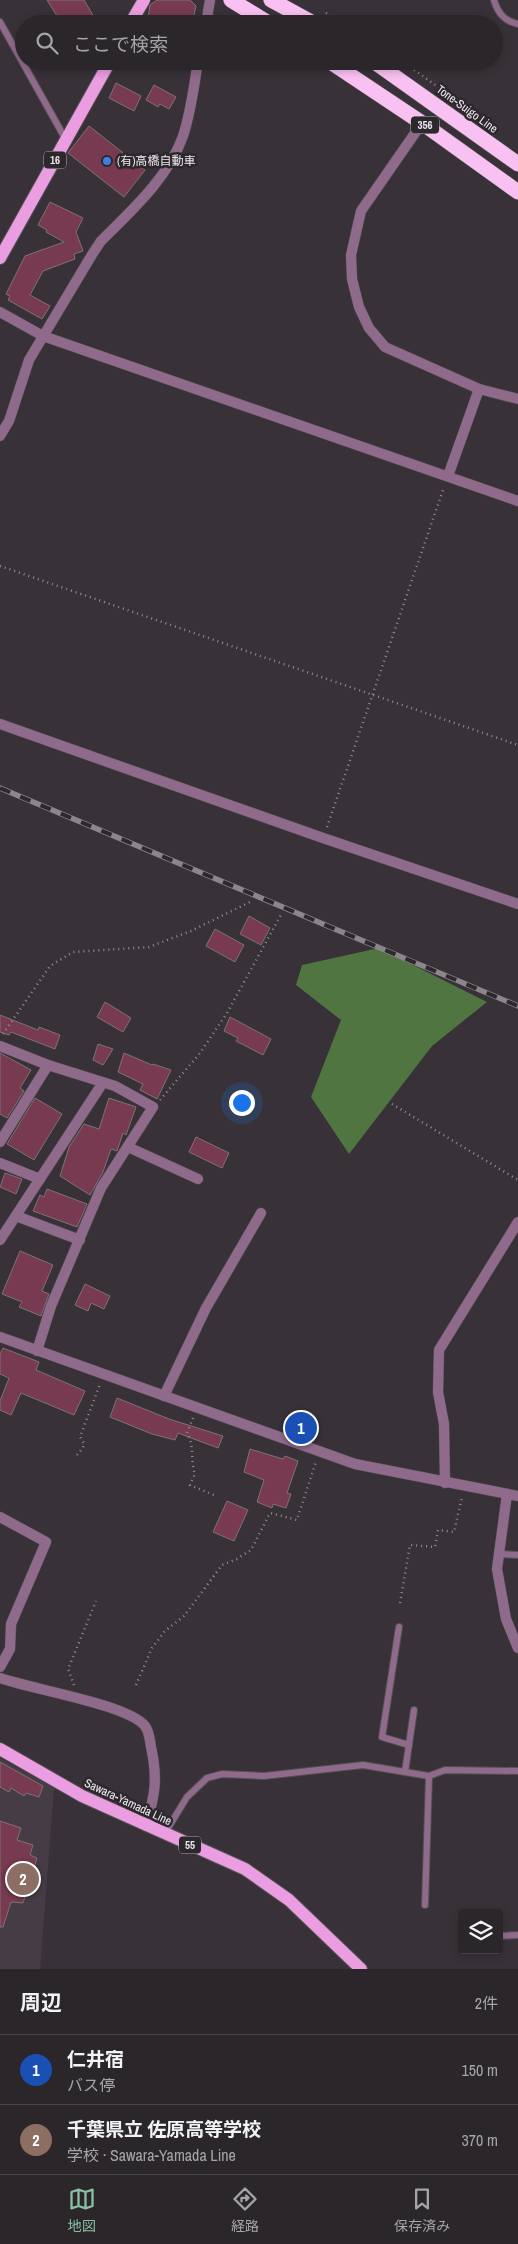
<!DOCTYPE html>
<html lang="ja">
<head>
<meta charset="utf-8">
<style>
  body { margin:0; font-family:"Archivo Narrow","Noto Sans JP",sans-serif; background:#363236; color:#f1f3f6 }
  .controls { position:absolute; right:15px; bottom:15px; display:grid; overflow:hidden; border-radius:5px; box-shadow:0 2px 8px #0003 }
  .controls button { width:45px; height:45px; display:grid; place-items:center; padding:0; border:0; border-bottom:1px solid #464347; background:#2a262a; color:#f1f3f6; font:25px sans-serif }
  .you { position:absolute; left:241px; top:1102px; width:18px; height:18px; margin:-12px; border:4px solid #fff; border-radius:50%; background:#1a73e8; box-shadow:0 0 0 8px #1a73e833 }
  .badge { display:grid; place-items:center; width:32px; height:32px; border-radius:50%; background:#8abfa5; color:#fff; font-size:16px; font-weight:700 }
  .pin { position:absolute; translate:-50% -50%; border:2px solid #fff; box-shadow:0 1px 5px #0006 }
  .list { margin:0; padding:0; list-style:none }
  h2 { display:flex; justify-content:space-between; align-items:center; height:65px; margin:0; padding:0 20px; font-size:21px }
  h2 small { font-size:16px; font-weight:400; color:#a5a5a8 }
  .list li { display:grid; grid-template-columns:32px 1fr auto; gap:15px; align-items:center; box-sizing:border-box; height:70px; padding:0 20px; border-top:1px solid #464347 }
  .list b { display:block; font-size:19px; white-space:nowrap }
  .list p { margin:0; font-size:16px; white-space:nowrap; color:#a5a5a8 }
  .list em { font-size:16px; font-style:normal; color:#a5a5a8 }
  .icon { flex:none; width:28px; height:28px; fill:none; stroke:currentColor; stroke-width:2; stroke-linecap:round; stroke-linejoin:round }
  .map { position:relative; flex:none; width:518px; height:1969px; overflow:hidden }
  .search { position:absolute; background:#2a262a; box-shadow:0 2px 8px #0003; left:15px; right:15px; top:15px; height:55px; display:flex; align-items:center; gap:12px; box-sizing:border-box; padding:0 18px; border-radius:28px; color:#a5a5a8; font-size:19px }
  .sheet { height:205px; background:#2a262a }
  nav { display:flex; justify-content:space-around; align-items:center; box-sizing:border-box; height:70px; border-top:1px solid #464347; background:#2a262a; font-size:14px; color:#a5a5a8 }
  nav a { display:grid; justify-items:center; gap:2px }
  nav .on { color:#8abfa5 }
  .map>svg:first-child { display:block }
  .built { fill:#453c46 }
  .forest { fill:#507540 }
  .building { fill:#783a50; stroke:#7c7275 }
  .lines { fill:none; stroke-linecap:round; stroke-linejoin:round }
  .lane-casing { stroke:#554f55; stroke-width:8 }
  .street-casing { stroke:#554f55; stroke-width:11 }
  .primary-casing { stroke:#554f55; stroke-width:14 }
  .highway-casing { stroke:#554f55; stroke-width:16 }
  .path { stroke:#938e93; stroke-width:2.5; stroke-dasharray:1 4; stroke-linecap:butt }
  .lane { stroke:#906a8b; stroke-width:6 }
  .street { stroke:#906a8b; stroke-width:10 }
  .primary { stroke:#eb9de1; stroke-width:12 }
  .highway { stroke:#f9c1f2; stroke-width:15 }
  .rail-casing { stroke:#8b868b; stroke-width:5.5 }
  .rail { stroke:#2d282e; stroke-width:4; stroke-dasharray:11; stroke-linecap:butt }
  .shop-dot { fill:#3f7fe0; stroke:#2d282e; stroke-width:2 }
  .labels { text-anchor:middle; stroke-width:5; stroke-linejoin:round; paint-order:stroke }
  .shield { fill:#2d282e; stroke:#b3afb4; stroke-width:1 }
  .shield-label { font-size:11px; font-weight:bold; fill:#ece9ed }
  .street-label { font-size:12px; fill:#ece9ed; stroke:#2d282e }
  .poi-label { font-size:12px; fill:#ece9ed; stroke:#2d282e; text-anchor:start }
</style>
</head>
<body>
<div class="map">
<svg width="518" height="1969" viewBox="0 0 518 1969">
  <rect width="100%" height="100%" fill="#383238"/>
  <!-- built -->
  <polygon class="built" points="0,1758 54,1788 40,1969 0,1969"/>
  <!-- forest -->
  <polygon class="forest" points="379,948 487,1002 432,1046 349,1154 311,1097 341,1020 296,985 302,965"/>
  <!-- building -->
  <g class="building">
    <polygon points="47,0 84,0 98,24 62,24"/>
    <polygon points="157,0 190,0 196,6 192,24 147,24 150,5"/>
    <polygon points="116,83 141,96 134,111 109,98"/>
    <polygon points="154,85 176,97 169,109 160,104 158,107 146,100"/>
    <polygon points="89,126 145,170 124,197 68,153"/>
    <polygon points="50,202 83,218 76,232 83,251 74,254 75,259 43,271 30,295 50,306 42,319 8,300 10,296 6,294 25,256 64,242 46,232 47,230 38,225"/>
    <polygon points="249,916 270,928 261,945 240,934"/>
    <polygon points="215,929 244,945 235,962 206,946"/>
    <polygon points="105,1002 131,1018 123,1032 97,1017"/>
    <polygon points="0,1015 38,1030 39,1027 60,1035 55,1049 11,1032 9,1035 0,1032"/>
    <polygon points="230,1017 271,1039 263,1055 236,1041 238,1038 224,1031"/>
    <polygon points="98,1044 113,1049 103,1065 93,1060"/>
    <polygon points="0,1053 31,1070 20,1088 24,1091 7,1118 0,1114"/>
    <polygon points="124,1053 152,1065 153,1064 171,1070 157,1099 140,1090 143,1084 118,1072"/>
    <polygon points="35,1098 62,1114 34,1160 7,1144"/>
    <polygon points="109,1098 136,1107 126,1135 123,1133 117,1151 111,1149 103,1172 90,1195 60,1176 69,1147 84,1124 99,1129"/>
    <polygon points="196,1137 229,1153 222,1168 189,1152"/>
    <polygon points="5,1173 22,1179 16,1194 0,1187"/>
    <polygon points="47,1189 87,1204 77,1227 33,1211 40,1195 44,1197"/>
    <polygon points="20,1251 53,1265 42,1291 49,1294 41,1316 19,1307 22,1302 2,1294"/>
    <polygon points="85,1284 110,1296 104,1309 91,1303 88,1311 75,1305"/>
    <polygon points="3,1348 39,1362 36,1370 85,1391 74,1415 21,1393 11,1415 0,1410 0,1401 9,1378 0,1374 0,1354"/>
    <polygon points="117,1398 169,1419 223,1436 218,1448 178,1433 175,1440 152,1434 110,1417"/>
    <polygon points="250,1449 283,1459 285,1456 298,1461 287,1493 291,1494 286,1508 273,1504 272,1508 257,1502 264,1480 244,1472"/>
    <polygon points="227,1501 248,1510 234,1541 213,1532"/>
    <polygon points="0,1762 43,1786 39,1797 26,1793 24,1796 11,1788 9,1792 0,1787"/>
    <polygon points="0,1821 21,1828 17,1840 33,1845 30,1855 37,1858 23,1903 11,1902 3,1927 0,1927"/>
  </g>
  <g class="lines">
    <!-- lane casing -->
    <g class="lane-casing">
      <g id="lane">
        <path d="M494,0c4,13 10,21 24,24"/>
        <polyline points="0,22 66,140"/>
        <polyline points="499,1554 518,1555"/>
        <polyline points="399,1627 382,1737 409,1745"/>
        <polyline points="405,1772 414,1710"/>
        <polyline points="165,1833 187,1797 207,1778 222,1774 264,1776 363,1765 429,1776 445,1770 518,1771"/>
        <polyline points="425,1905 429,1776"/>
        <polyline points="499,1936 518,1935"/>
      </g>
    </g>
    <!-- street casing -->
    <g class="street-casing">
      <g id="street">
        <polyline points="206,24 210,0"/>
        <polyline points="422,123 361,211 351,255 352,279 359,307 369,328 385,347 479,389 518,399"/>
        <polyline points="0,312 43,336 518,501"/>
        <path d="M0,436l9,-15 20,-61 64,-107 8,-12c30,-30 68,-64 82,-105 8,-24 11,-50 15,-75"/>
        <polyline points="448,476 479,389"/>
        <polyline points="0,724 323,838 518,904"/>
        <polyline points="0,1046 48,1065"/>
        <polyline points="0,1142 48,1065 115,1086 153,1107 101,1188 51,1306 37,1351"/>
        <polyline points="128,1147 198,1179"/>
        <polyline points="0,1163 40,1179"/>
        <polyline points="16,1216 80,1240"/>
        <polyline points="0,1240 102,1084"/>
        <polyline points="0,1337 355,1464 518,1496"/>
        <polyline points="164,1396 206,1308 261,1213"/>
        <polyline points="445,1483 444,1424 438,1392 439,1350 518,1222"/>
        <polyline points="507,1494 497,1569 506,1619 518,1648"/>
        <polyline points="0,1517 46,1542 11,1624 10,1649 0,1667"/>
        <path d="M0,1678c30,11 127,26 145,48 4,5 5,14 6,21 7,32 4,48 -5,79"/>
      </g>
    </g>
    <!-- primary casing -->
    <g class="primary-casing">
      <g id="primary">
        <polyline points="130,24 144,0"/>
        <polyline points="0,258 110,61"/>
        <polyline points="0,1749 82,1796 245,1869 289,1900 361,1969"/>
      </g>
    </g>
    <!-- highway casing -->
    <g class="highway-casing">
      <g id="highway">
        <polyline points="231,0 270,24"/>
        <polyline points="271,0 315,24"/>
        <polyline points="329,61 422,123 518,192"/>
        <polyline points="373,61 518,164"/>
      </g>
    </g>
    <!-- path -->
    <g class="path">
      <polyline points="326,13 344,24"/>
      <polyline points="402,61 471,111"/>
      <polyline points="0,566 518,745"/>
      <polyline points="327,827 444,487"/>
      <polyline points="3,1034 50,966 73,952 149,947 191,931 252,901"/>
      <polyline points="160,1100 200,1053 227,1013 282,913"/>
      <polyline points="392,1104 518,1180"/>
      <path d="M193,1418l-6,15c8,13 3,28 8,41l-5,11 24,10"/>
      <polyline points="77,1455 83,1448 84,1443 80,1437 100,1384"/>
      <polyline points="400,1603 410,1545 435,1547 438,1530 454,1532 462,1497"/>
      <polyline points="74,1685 68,1669 96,1601"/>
      <polyline points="136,1685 152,1648 165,1631 184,1616 222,1565 237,1559 251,1550 270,1513 297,1520 316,1462"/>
    </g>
    <!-- lane -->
    <use href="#lane" class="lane"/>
    <!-- street -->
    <use href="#street" class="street"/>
    <!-- primary -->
    <use href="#primary" class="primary"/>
    <!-- highway -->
    <use href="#highway" class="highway"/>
    <!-- rail casing -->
    <g class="rail-casing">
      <polyline id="rail" points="0,788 518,1006"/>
    </g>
    <!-- rail -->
    <use href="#rail" class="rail"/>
  </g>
  <!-- markers -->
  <circle class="shop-dot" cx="107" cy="161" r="5"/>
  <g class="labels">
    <!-- shield labels -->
    <g class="shield">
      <rect x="411" y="116.5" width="28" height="17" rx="4"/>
      <rect x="44" y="151.5" width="22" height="17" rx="4"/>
      <rect x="179" y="1836.5" width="22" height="17" rx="4"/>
    </g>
    <g class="shield-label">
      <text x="425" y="129">356</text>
      <text x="55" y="164">16</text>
      <text x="190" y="1849">55</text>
    </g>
    <!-- street labels -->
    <g class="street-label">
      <text transform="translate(467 109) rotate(36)" y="4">Tone-Suigo Line</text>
      <text transform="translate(128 1802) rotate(25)" y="4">Sawara-Yamada Line</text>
    </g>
    <!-- poi labels -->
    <g class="poi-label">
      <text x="117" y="165">(有)高橋自動車</text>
    </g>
  </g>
</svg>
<div class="controls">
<button><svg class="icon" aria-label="layers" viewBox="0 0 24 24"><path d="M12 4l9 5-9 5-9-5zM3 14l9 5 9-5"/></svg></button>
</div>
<div class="you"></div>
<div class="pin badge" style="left:301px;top:1428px;background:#1a4fb4">1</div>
<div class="pin badge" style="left:23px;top:1879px;background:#8d6e63">2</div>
<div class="search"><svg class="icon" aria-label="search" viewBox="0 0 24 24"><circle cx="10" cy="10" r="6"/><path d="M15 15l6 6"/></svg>ここで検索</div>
</div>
<section class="sheet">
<h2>周辺<small>2件</small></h2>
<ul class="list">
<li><span class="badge" style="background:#1a4fb4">1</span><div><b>仁井宿</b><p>バス停</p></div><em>150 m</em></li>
<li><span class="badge" style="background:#8d6e63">2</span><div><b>千葉県立 佐原高等学校</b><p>学校 · Sawara-Yamada Line</p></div><em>370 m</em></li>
</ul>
</section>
<nav>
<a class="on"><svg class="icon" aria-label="map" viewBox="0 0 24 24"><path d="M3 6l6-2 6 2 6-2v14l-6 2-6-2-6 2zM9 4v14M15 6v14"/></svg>地図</a>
<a><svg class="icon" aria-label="directions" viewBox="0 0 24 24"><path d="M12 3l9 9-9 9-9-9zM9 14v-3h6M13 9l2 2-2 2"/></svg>経路</a>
<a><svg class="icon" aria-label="saved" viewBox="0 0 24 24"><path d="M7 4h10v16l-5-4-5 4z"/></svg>保存済み</a>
</nav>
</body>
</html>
